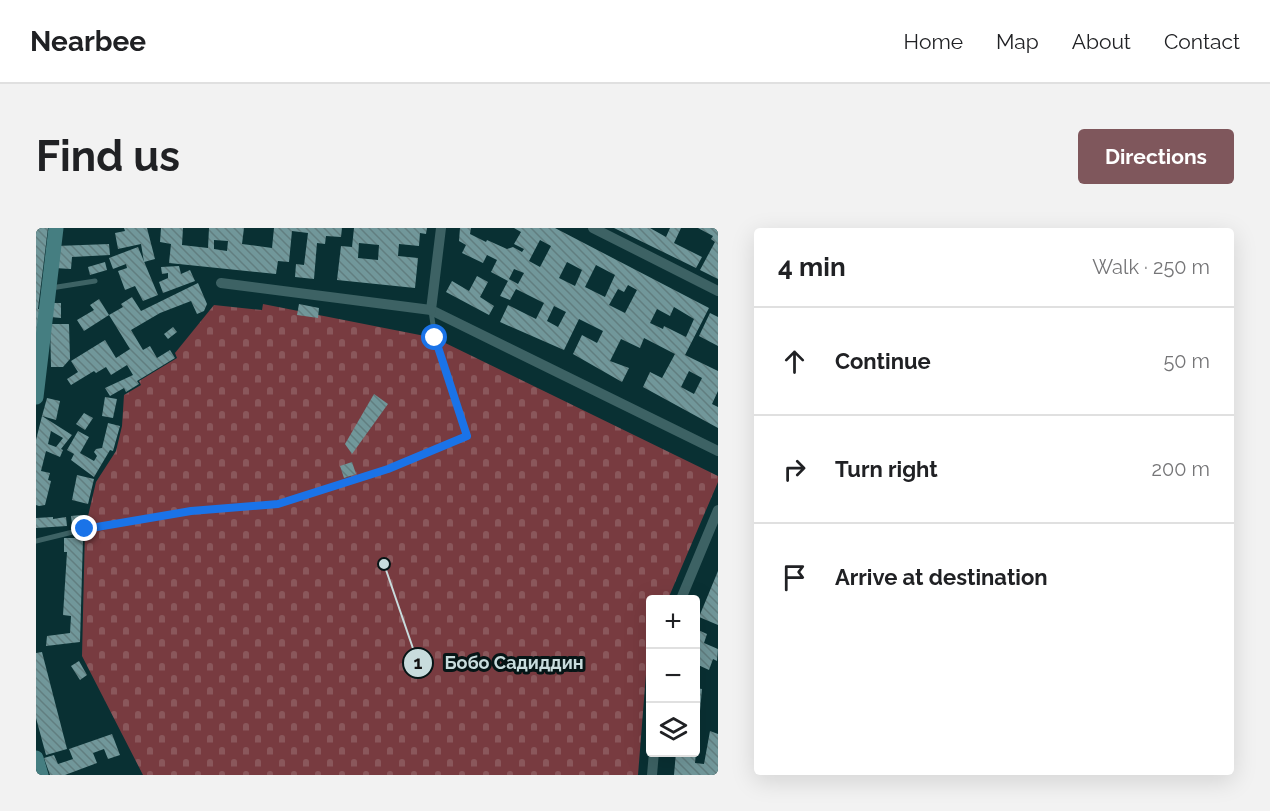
<!DOCTYPE html>
<html lang="en">
<head>
<meta charset="utf-8">
<style>
  body { margin:0; font-family:Raleway,sans-serif; background:#f2f2f2; color:#202124 }
  .controls { position:absolute; right:18px; bottom:18px; display:grid; overflow:hidden; border-radius:6px; box-shadow:0 6px 24px #0002 }
  .controls button { width:54px; height:54px; display:grid; place-items:center; padding:0; border:0; border-bottom:2px solid #e0e0e0; background:#fff; color:#202124; font:30px sans-serif }
  .stop { position:absolute; width:18px; height:18px; margin:-14px; border:4px solid #1a73e8; border-radius:50%; background:#fff }
  .stop.end { background:#1a73e8; border-color:#fff; box-shadow:0 2px 6px #0008 }
  .list { margin:0; padding:0; list-style:none }
  h2 { display:flex; justify-content:space-between; align-items:center; height:78px; margin:0; padding:0 24px; font-size:26px }
  h2 small { font-size:20px; font-weight:400; color:#757577 }
  .list li { display:grid; grid-template-columns:39px 1fr auto; gap:18px; align-items:center; box-sizing:border-box; height:108px; padding:0 24px; border-top:2px solid #e0e0e0 }
  .list b { display:block; font-size:22px; white-space:nowrap }
  .list em { font-size:20px; font-style:normal; color:#757577 }
  .icon { flex:none; width:33px; height:33px; fill:none; stroke:currentColor; stroke-width:2; stroke-linecap:round; stroke-linejoin:round }
  .map { position:relative; flex:none; width:682px; height:547px; overflow:hidden; border-radius:6px }
  header { display:flex; align-items:center; gap:36px; box-sizing:border-box; height:84px; padding:0 30px; background:#fff; border-bottom:2px solid #e0e0e0 }
  header strong { font-size:28px }
  nav { display:flex; gap:33px; margin-inline-start:auto; font-size:21px }
  .intro { display:flex; align-items:center; justify-content:space-between; box-sizing:border-box; height:144px; padding:0 36px }
  h1 { margin:0; font-size:42px }
  .button { padding:15px 27px; border-radius:6px; background:#7f575c; color:#fff; font-size:21px; font-weight:700 }
  main { display:flex; gap:36px; padding:0 36px }
  aside { flex:1; background:#fff; border-radius:6px; box-shadow:0 6px 24px #0002 }
  .map>svg:first-child { display:block }
  .cemetery { fill:url(#cemetery-stones) }
  .building { fill:url(#building-back-hatch); fill-rule:evenodd }
  .lines { fill:none; stroke-linecap:round; stroke-linejoin:round }
  .lane { stroke:#3d6264; stroke-width:5 }
  .street { stroke:#3d6264; stroke-width:10 }
  .secondary { stroke:#457e81; stroke-width:15 }
  .route { stroke:#1a73e8; stroke-width:8 }
  .leader { fill:none; stroke:#c8dcdd; stroke-width:2 }
  .callout-dot { fill:#c8dcdd; stroke:#061516; stroke-width:2 }
  .mark-label { font-size:18px; text-anchor:middle; font-weight:bold; fill:#111 }
  .callout-label { font-size:18px; text-anchor:middle; font-weight:bold; fill:#c8dcdd; stroke:#061516; stroke-width:6; stroke-linejoin:round; paint-order:stroke }
</style>
</head>
<body>
<header>
<strong>Nearbee</strong>
<nav><a>Home</a><a>Map</a><a>About</a><a>Contact</a></nav>
</header>
<div class="intro"><h1>Find us</h1><a class="button">Directions</a></div>
<main>
<div class="map">
<svg width="682" height="547" viewBox="0 0 682 547">
  <defs>
    <pattern id="cemetery-stones" width="16" height="16" patternUnits="userSpaceOnUse" patternTransform="scale(1.5)"><rect width="16" height="16" fill="#783b40"/><path d="M2 7V4a2 2 0 0 1 4 0v3zM10 15v-3a2 2 0 0 1 4 0v3z" fill="#8a575b"/></pattern>
    <pattern id="building-back-hatch" width="6" height="6" patternUnits="userSpaceOnUse" patternTransform="scale(1.5)"><rect width="6" height="6" fill="#71979a"/><path d="M-1 5l2 2M0 0l6 6M5-1l2 2" fill="none" stroke="#617e80"/></pattern>
  </defs>
  <rect width="100%" height="100%" fill="#093033"/>
  <!-- cemetery -->
  <polygon class="cemetery" points="227,76 399,110 682,248 682,254 632,371 614,371 614,414 612,421 602,547 107,547 46,428 49,301 60,254 80,223 86,198 88,167 105,157 103,153 141,130 139,125 178,77 226,82"/>
  <!-- building -->
  <g class="building">
    <polygon points="0,0 12,0 2,81 6,82 0,114"/>
    <polygon points="88,0 111,0 119,31 108,34 105,16 82,21 79,5 89,3"/>
    <path d="M125,0h22l-1,17 26,3 1,-20h35l-2,16 30,4 2,-20h68l-1,9 -15,-1 -1,8 -8,-1 -3,36 -19,-2 1,-13 8,1 4,-32 -16,-2 -3,31 -11,-1 -2,13 -107,-11 2,-19 -11,-2zM178,12l14,1 -1,10 -13,-2z"/>
    <path d="M318,0h73l-1,6 -6,-1 -1,13 -20,-2 -1,12 20,2 -3,30 -78,-8 4,-34 11,1zM323,15l20,2 -1,15 -20,-2z"/>
    <path d="M424,0h11l-1,6 16,8 1,-2 20,9 6,-2 9,5 2,-3 -10,-5 7,-12 -7,-4h41l154,80 -24,47 33,16v20l-6,13 6,3v21l-75,-41 7,-15 12,6 13,-24 -31,-16 -4,10 -19,-9 -11,22 19,7 -7,14 -49,-28 9,-19 15,8 6,-12 -24,-12 -15,31 -64,-28 8,-17 28,14 8,-16 -28,-14 -6,11 -10,-4 9,-17 9,5 6,-11 -10,-4 -6,12 -17,-9 6,-12 -10,-5 -4,8 -21,-10 4,-8 -7,-4zM504,12l11,6 -11,21 -11,-6zM531,34l15,8 -7,16 -16,-8zM560,37l19,10 -10,22 -20,-10zM592,57l9,5 -12,23 -16,-8 9,-16 6,3zM518,78l12,6 -8,15 -11,-6zM638,79l20,12 -8,18 -22,-11 -1,3 -13,-6 7,-14 13,7zM653,143l13,7 -8,16 -13,-7z"/>
    <polygon points="578,0 614,0 630,9 634,0 645,0 638,15 666,29 660,40"/>
    <polygon points="662,0 682,0 682,51 664,42 679,14 675,11 677,8"/>
    <polygon points="73,16 74,27 36,29 35,41 18,40 20,18"/>
    <polygon points="102,19 122,67 107,73 99,58 89,62 82,43 91,40 90,36 77,41 73,30"/>
    <polygon points="69,34 71,42 54,47 52,39"/>
    <polygon points="143,38 145,46 154,42 159,53 127,65 123,54 132,50 132,45 126,46 125,39"/>
    <polygon points="441,48 452,54 444,69 458,78 453,87 410,64 416,53 433,63"/>
    <polygon points="162,55 171,76 168,83 161,86 155,73 124,85 95,102 107,122 114,118 121,130 134,122 139,130 101,153 103,156 90,164 88,160 74,168 69,160 97,147 91,137 75,147 70,139 60,145 58,143 35,157 31,151 42,144 35,133 69,112 80,130 94,121 73,87 87,79 85,76 96,69 105,83"/>
    <polygon points="63,71 73,87 48,103 41,92 58,82 54,77"/>
    <polygon points="15,75 25,75 25,90 14,89"/>
    <polygon points="263,76 283,80 282,90 261,87"/>
    <polygon points="674,85 682,89 682,118 663,108"/>
    <polygon points="14,96 33,96 34,131 27,139 15,139"/>
    <polygon points="137,99 141,104 132,111 128,106"/>
    <polygon points="338,166 352,176 316,226 309,216"/>
    <polygon points="69,169 81,171 77,190 66,188"/>
    <polygon points="11,170 24,173 20,192 6,188"/>
    <polygon points="48,185 57,190 49,202 40,196"/>
    <path d="M6,188l30,19 -11,14 2,1 -3,7 -14,-6 -5,20 9,2 -2,7 3,1 -6,24 -6,1 -3,-1v-65zM15,203l12,7 -7,9 -8,-3z"/>
    <polygon points="72,195 84,198 77,223 74,222 58,249 35,232 38,226 31,222 42,203 53,209 44,225 58,233 61,228 58,224 60,221 66,220"/>
    <polygon points="316,234 320,246 308,250 304,238"/>
    <polygon points="41,247 58,251 52,276 36,272"/>
    <polygon points="45,287 45,295 36,296 35,288"/>
    <polygon points="17,289 17,291 30,289 31,298 0,300 0,290"/>
    <polygon points="28,310 47,310 44,414 10,418 11,408 34,405 35,388 27,387 31,324 28,324"/>
    <polygon points="682,343 682,397 663,389"/>
    <polygon points="660,401 671,406 668,415 682,421 681,433 677,431 673,442 660,436"/>
    <polygon points="6,424 31,521 10,527 0,490 0,425"/>
    <polygon points="43,433 51,447 44,452 35,438"/>
    <polygon points="660,460 666,461 661,515 660,515"/>
    <polygon points="674,503 682,506 682,547 638,547 640,524 660,524 659,535 668,536"/>
    <polygon points="76,506 84,527 72,531 68,521 57,525 61,535 29,547 14,547 8,530 18,527 22,536 37,531 33,521"/>
  </g>
  <g class="lines">
    <!-- lane -->
    <g class="lane">
      <polyline points="15,60 59,53"/>
      <polyline points="0,313 49,301 155,283 242,276 353,241 431,208 399,110 395,83"/>
    </g>
    <!-- street -->
    <g class="street">
      <polyline points="405,0 395,82 682,223"/>
      <polyline points="557,0 682,63"/>
      <polyline points="185,55 395,82"/>
      <polyline points="645,371 682,282"/>
      <polyline points="616,547 618,524"/>
    </g>
    <!-- secondary -->
    <g class="secondary">
      <polyline points="0,169 20,0"/>
      <polyline points="0,530 5,547"/>
    </g>
  </g>
  <g class="lines">
    <!-- route -->
    <polyline class="route" points="49,301 155,283 242,276 352,241 431,208 399,110"/>
  </g>
  <!-- callouts -->
  <path class="leader" d="M348 336L382 435"/>
  <g class="callout-dot">
    <circle cx="348" cy="336" r="6"/>
    <circle cx="382" cy="435" r="15"/>
  </g>
  <g class="mark-label">
    <text x="382" y="441">1</text>
  </g>
  <g class="callout-label">
    <text x="478" y="441">Бобо Садиддин</text>
  </g>
</svg>
<div class="controls">
<button>+</button>
<button>−</button>
<button><svg class="icon" aria-label="layers" viewBox="0 0 24 24"><path d="M12 4l9 5-9 5-9-5zM3 14l9 5 9-5"/></svg></button>
</div>
<div class="stop" style="left:399px;top:110px"></div>
<div class="stop end" style="left:49px;top:301px"></div>
</div>
<aside>
<h2>4 min<small>Walk · 250 m</small></h2>
<ul class="list">
<li><svg class="icon" aria-label="ahead" viewBox="0 0 24 24"><path d="M12 20V5M6 11l6-6 6 6"/></svg><div><b>Continue</b></div><em>50 m</em></li>
<li><svg class="icon" aria-label="right" viewBox="0 0 24 24"><path d="M7 20v-9h11M14 6l5 5-5 5"/></svg><div><b>Turn right</b></div><em>200 m</em></li>
<li><svg class="icon" aria-label="arrive" viewBox="0 0 24 24"><path d="M6 21V4h12l-3 4 3 4H6"/></svg><div><b>Arrive at destination</b></div></li>
</ul>
</aside>
</main>
</body>
</html>
